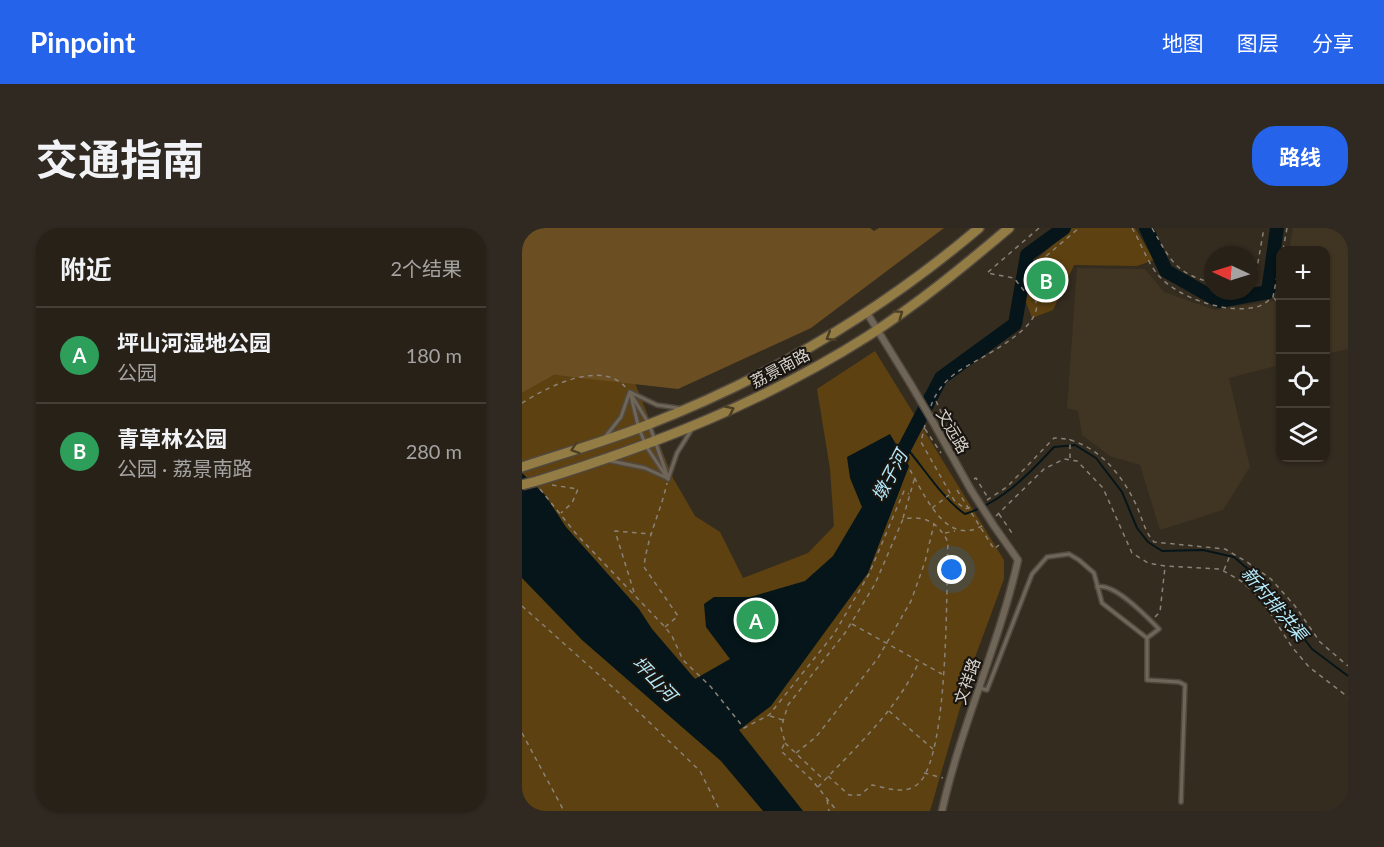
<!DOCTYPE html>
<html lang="zh">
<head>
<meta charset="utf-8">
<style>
  body { margin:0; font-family:Lato,"Noto Sans SC",sans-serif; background:#302921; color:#f1f3f6 }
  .controls { position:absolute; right:18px; top:18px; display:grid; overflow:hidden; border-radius:12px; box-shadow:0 2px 4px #0004 }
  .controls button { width:54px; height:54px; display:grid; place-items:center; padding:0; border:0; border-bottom:2px solid #443e37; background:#282118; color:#f1f3f6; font:30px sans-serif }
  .compass { position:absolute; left:682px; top:18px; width:54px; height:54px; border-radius:50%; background:#282118; box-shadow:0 2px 4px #0004; rotate:274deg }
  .you { position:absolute; left:430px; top:342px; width:21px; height:21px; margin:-15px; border:4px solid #fff; border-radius:50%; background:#1a73e8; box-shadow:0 0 0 9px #1a73e833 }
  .badge { display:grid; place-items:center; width:39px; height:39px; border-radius:50%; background:#2563eb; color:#fff; font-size:20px; font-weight:700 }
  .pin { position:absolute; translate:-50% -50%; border:3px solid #fff; box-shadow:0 2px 6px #0006 }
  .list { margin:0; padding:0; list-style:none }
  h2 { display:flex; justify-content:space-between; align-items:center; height:78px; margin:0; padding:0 24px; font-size:26px }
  h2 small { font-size:20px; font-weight:400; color:#a5a3a2 }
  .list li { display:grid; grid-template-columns:39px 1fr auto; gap:18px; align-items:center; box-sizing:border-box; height:96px; padding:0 24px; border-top:2px solid #443e37 }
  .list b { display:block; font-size:22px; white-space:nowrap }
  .list p { margin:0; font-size:20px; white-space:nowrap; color:#a5a3a2 }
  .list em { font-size:20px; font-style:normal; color:#a5a3a2 }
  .icon { flex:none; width:33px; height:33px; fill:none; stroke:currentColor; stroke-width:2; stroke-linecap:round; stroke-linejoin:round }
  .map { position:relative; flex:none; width:826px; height:583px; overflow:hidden; border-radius:24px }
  header { display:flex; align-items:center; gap:36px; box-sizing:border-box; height:84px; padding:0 30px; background:#2563eb; color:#fff }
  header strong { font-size:28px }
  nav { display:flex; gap:33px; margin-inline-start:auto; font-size:21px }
  .intro { display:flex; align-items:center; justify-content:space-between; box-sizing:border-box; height:144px; padding:0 36px }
  h1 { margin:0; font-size:42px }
  .button { padding:15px 27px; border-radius:24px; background:#2563eb; color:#fff; font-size:21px; font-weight:700 }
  main { display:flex; gap:36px; padding:0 36px }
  aside { flex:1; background:#282118; border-radius:24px; box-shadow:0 2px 4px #0004 }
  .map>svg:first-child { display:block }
  .built { fill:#403422 }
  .green { fill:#5d4110 }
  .forest { fill:#6b4f22 }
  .water { fill:#051519 }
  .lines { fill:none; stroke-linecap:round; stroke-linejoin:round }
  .stream { stroke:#051519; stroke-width:2 }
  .river { stroke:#051519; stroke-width:14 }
  .lane-casing { stroke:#51493f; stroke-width:6 }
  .street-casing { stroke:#51493f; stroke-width:9 }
  .primary-casing { stroke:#51493f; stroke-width:12 }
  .path { stroke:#8a8278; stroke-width:1.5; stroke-dasharray:4.5 4.5; stroke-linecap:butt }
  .lane { stroke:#706658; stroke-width:3 }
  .street { stroke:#706658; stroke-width:6 }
  .primary { stroke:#947c45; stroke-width:9 }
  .street-bridge-casing { stroke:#51493f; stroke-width:9; stroke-linecap:butt }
  .primary-bridge-casing { stroke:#51493f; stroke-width:12; stroke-linecap:butt }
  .street-bridge { stroke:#706658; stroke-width:6 }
  .primary-bridge { stroke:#947c45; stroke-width:9 }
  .oneway { stroke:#4a3e25 }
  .labels { text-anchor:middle; stroke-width:4.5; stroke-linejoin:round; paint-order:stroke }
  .street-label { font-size:16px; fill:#d9d3cb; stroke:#191510 }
  .water-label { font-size:18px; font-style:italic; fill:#b4eafb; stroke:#191510 }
</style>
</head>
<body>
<header>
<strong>Pinpoint</strong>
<nav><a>地图</a><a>图层</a><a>分享</a></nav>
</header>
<div class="intro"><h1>交通指南</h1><a class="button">路线</a></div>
<main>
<aside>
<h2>附近<small>2个结果</small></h2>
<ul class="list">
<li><span class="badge" style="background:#2e9e5b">A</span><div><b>坪山河湿地公园</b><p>公园</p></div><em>180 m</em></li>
<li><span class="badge" style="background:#2e9e5b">B</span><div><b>青草林公园</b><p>公园 · 荔景南路</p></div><em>280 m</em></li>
</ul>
</aside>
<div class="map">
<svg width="826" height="583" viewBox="0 0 826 583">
  <rect width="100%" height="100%" fill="#352c20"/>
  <!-- built -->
  <g class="built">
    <polygon points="771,0 826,0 826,121 804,126 804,22 767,22"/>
    <polygon points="555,40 623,41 642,64 693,82 758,72 758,137 707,150 728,239 701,282 638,302 618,237 588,228 560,207 556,183 545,180"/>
  </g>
  <!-- green -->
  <g class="green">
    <polygon points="550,0 613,0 632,32 615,38 552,37 531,82 510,90 501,66 508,37"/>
    <polygon points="353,123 482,332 482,351 452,432 408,583 0,583 0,165 32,147 113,155 151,250 173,288 198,304 221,350 286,325 312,298 308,241 295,161"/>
  </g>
  <!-- forest -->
  <polygon class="forest" points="0,0 348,0 352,3 357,0 422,0 289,100 156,161 32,147 0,165"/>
  <!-- water -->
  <polygon class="water" points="368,206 387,238 346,345 249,478 217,502 281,583 241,583 199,533 60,412 0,350 0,245 23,267 44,299 117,381 130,401 173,451 208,431 184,399 182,376 192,369 228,369 283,353 311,328 340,279 328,250 325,229"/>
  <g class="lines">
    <!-- stream -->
    <path class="stream" d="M383,218c19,22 37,52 60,68 37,-12 63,-39 89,-67l21,-2 21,13 26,34 15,36 11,14 14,9 41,-1 31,7 21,18 57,74 36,27"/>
    <!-- river -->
    <g class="river">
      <polyline points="624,0 644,43 697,73 746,64 755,0"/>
      <polyline points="372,240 419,150 493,96 505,27 542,0"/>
    </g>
    <!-- lane casing -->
    <g class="lane-casing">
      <g id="lane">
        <polyline points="108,164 116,197"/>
        <polyline points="108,164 135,177 156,180"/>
        <polyline points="110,168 127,196 145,247"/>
        <polyline points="118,203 124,218 146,251"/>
        <polyline points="83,209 99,189 107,166"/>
        <polyline points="89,233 123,240 145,250"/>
        <polyline points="146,251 155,225 170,201"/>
        <path d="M575,359c17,-5 50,30 62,42l-12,9"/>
        <polyline points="458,460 465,462 510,346 525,329 547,326 557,332 572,345 580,375 625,410 625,452 657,454 663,457 659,574"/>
      </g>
    </g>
    <!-- street casing -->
    <g class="street-casing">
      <g id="street">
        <polyline points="345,85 388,155"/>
        <polyline points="411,194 449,262"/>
        <path d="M420,583c19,-86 57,-166 76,-251l-24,-34"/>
      </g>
    </g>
    <!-- primary casing -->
    <g class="primary-casing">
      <g id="primary">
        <path d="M0,239c42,-14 85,-26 125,-42 121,-47 233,-113 332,-197"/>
        <path d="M15,253c117,-36 227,-79 331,-145 50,-32 96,-70 141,-108"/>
      </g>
    </g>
    <!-- path -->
    <g class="path">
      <polyline points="517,0 465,45 492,50 503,64 516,64 522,55 523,44 516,35 557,0"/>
      <path d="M610,0c9,15 16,36 27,48 21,23 68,38 98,31 6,-2 11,-6 16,-10l7,-36"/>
      <path d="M630,0c19,33 23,45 61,55"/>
      <polyline points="761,22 765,0"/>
      <polyline points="727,57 732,57 742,0"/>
      <polyline points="752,70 758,77"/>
      <polyline points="414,173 425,197 422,200"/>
      <path d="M0,175c25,-16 81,-45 105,-14"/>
      <path d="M409,178c3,-10 12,-24 25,-33 17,-13 101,-48 76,-79"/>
      <polyline points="403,197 399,214 432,272 443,281 452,278"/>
      <polyline points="403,201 419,225"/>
      <polyline points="548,230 548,211"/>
      <path d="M388,242c15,25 37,80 75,54"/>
      <polyline points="452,251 454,250 466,270"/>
      <polyline points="30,257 56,261 50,275 39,285"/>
      <polyline points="18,261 55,307 143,399 150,408 161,432 189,459 222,500 247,487 312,406 347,346 382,263 387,266"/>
      <polyline points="435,262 472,321 477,317"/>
      <path d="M465,272l20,-13 47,-49c39,0 69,36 84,71 5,12 7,23 16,33l71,7 22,13 24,17 24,27 25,36 28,24"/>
      <polyline points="410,280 427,267"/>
      <polyline points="477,286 490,305 488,307"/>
      <polyline points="474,288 522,241 542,231 555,233 581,260 610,325 626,335 643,338 698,341 719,353 739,371 770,419 787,439 826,469"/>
      <polyline points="381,290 393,249"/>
      <polyline points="423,305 433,303"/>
      <polyline points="702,342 709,325"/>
      <polyline points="112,364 93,303 129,306"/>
      <polyline points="0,378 96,464 178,543 198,583"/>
      <polyline points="633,389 638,384 643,339"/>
      <polyline points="330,396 420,446"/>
      <path d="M143,399l13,-11 -34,-49c3,-30 17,-56 23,-84"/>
      <polyline points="367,483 411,521"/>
      <polyline points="248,488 261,492"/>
      <polyline points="0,505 42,583"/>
      <polyline points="263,515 301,551"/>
      <polyline points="274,525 294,509 356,430 389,373 403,334 412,296"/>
      <polyline points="402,545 421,550"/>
      <path d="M306,548l21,19h11l12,-10c16,3 35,11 48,-3 29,-33 26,-192 28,-240 -10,-20 -24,-27 -45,-23l-28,65 -30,49 -57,72 -7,23 4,14 -4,9 31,29 25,31"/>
      <path d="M296,559c37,-39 78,-76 101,-125"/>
      <polyline points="305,572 307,583"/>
    </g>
    <!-- lane -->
    <use href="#lane" class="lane"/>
    <!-- street -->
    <use href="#street" class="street"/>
    <!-- primary -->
    <use href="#primary" class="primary"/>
    <!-- street-bridge casing -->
    <g class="street-bridge-casing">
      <g id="street-bridge">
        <polyline points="388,155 411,194"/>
        <polyline points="449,262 472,298"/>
      </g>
    </g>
    <!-- primary-bridge casing -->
    <g class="primary-bridge-casing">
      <polyline id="primary-bridge" points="0,257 15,253"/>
    </g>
    <!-- street-bridge -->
    <use href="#street-bridge" class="street-bridge"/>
    <!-- primary-bridge -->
    <use href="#primary-bridge" class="primary-bridge"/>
  </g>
  <!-- one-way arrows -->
  <defs><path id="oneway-chevron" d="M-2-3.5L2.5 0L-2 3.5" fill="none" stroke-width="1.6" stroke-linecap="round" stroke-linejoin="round" transform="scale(1.5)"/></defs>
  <g class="oneway">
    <use href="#oneway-chevron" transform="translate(377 86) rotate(-35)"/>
    <use href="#oneway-chevron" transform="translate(308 109) rotate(149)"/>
    <use href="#oneway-chevron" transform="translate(208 182) rotate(-25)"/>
    <use href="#oneway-chevron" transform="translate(53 221) rotate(162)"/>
  </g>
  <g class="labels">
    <!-- street labels -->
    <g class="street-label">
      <text transform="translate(258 140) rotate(-28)" y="6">荔景南路</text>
      <text transform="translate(431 203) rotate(60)" y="6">文远路</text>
      <text transform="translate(445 453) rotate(-71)" y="6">文祥路</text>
    </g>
    <!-- water labels -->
    <g class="water-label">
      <text transform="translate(368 248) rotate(-62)" y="6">墩子河</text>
      <text transform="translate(752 376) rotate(50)" y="6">新村排洪渠</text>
      <text transform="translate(132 451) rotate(46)" y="6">坪山河</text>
    </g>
  </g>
</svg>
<div class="controls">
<button>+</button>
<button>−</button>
<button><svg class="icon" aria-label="locate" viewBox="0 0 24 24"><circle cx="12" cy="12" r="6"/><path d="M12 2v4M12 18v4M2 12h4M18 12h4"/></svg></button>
<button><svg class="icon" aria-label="layers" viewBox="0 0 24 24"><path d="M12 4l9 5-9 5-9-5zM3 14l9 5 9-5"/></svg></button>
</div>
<svg class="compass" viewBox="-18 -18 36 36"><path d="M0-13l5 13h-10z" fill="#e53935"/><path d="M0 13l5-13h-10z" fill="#a5a3a2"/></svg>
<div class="you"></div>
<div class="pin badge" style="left:234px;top:392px;background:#2e9e5b">A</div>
<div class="pin badge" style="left:524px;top:52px;background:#2e9e5b">B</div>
</div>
</main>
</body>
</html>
